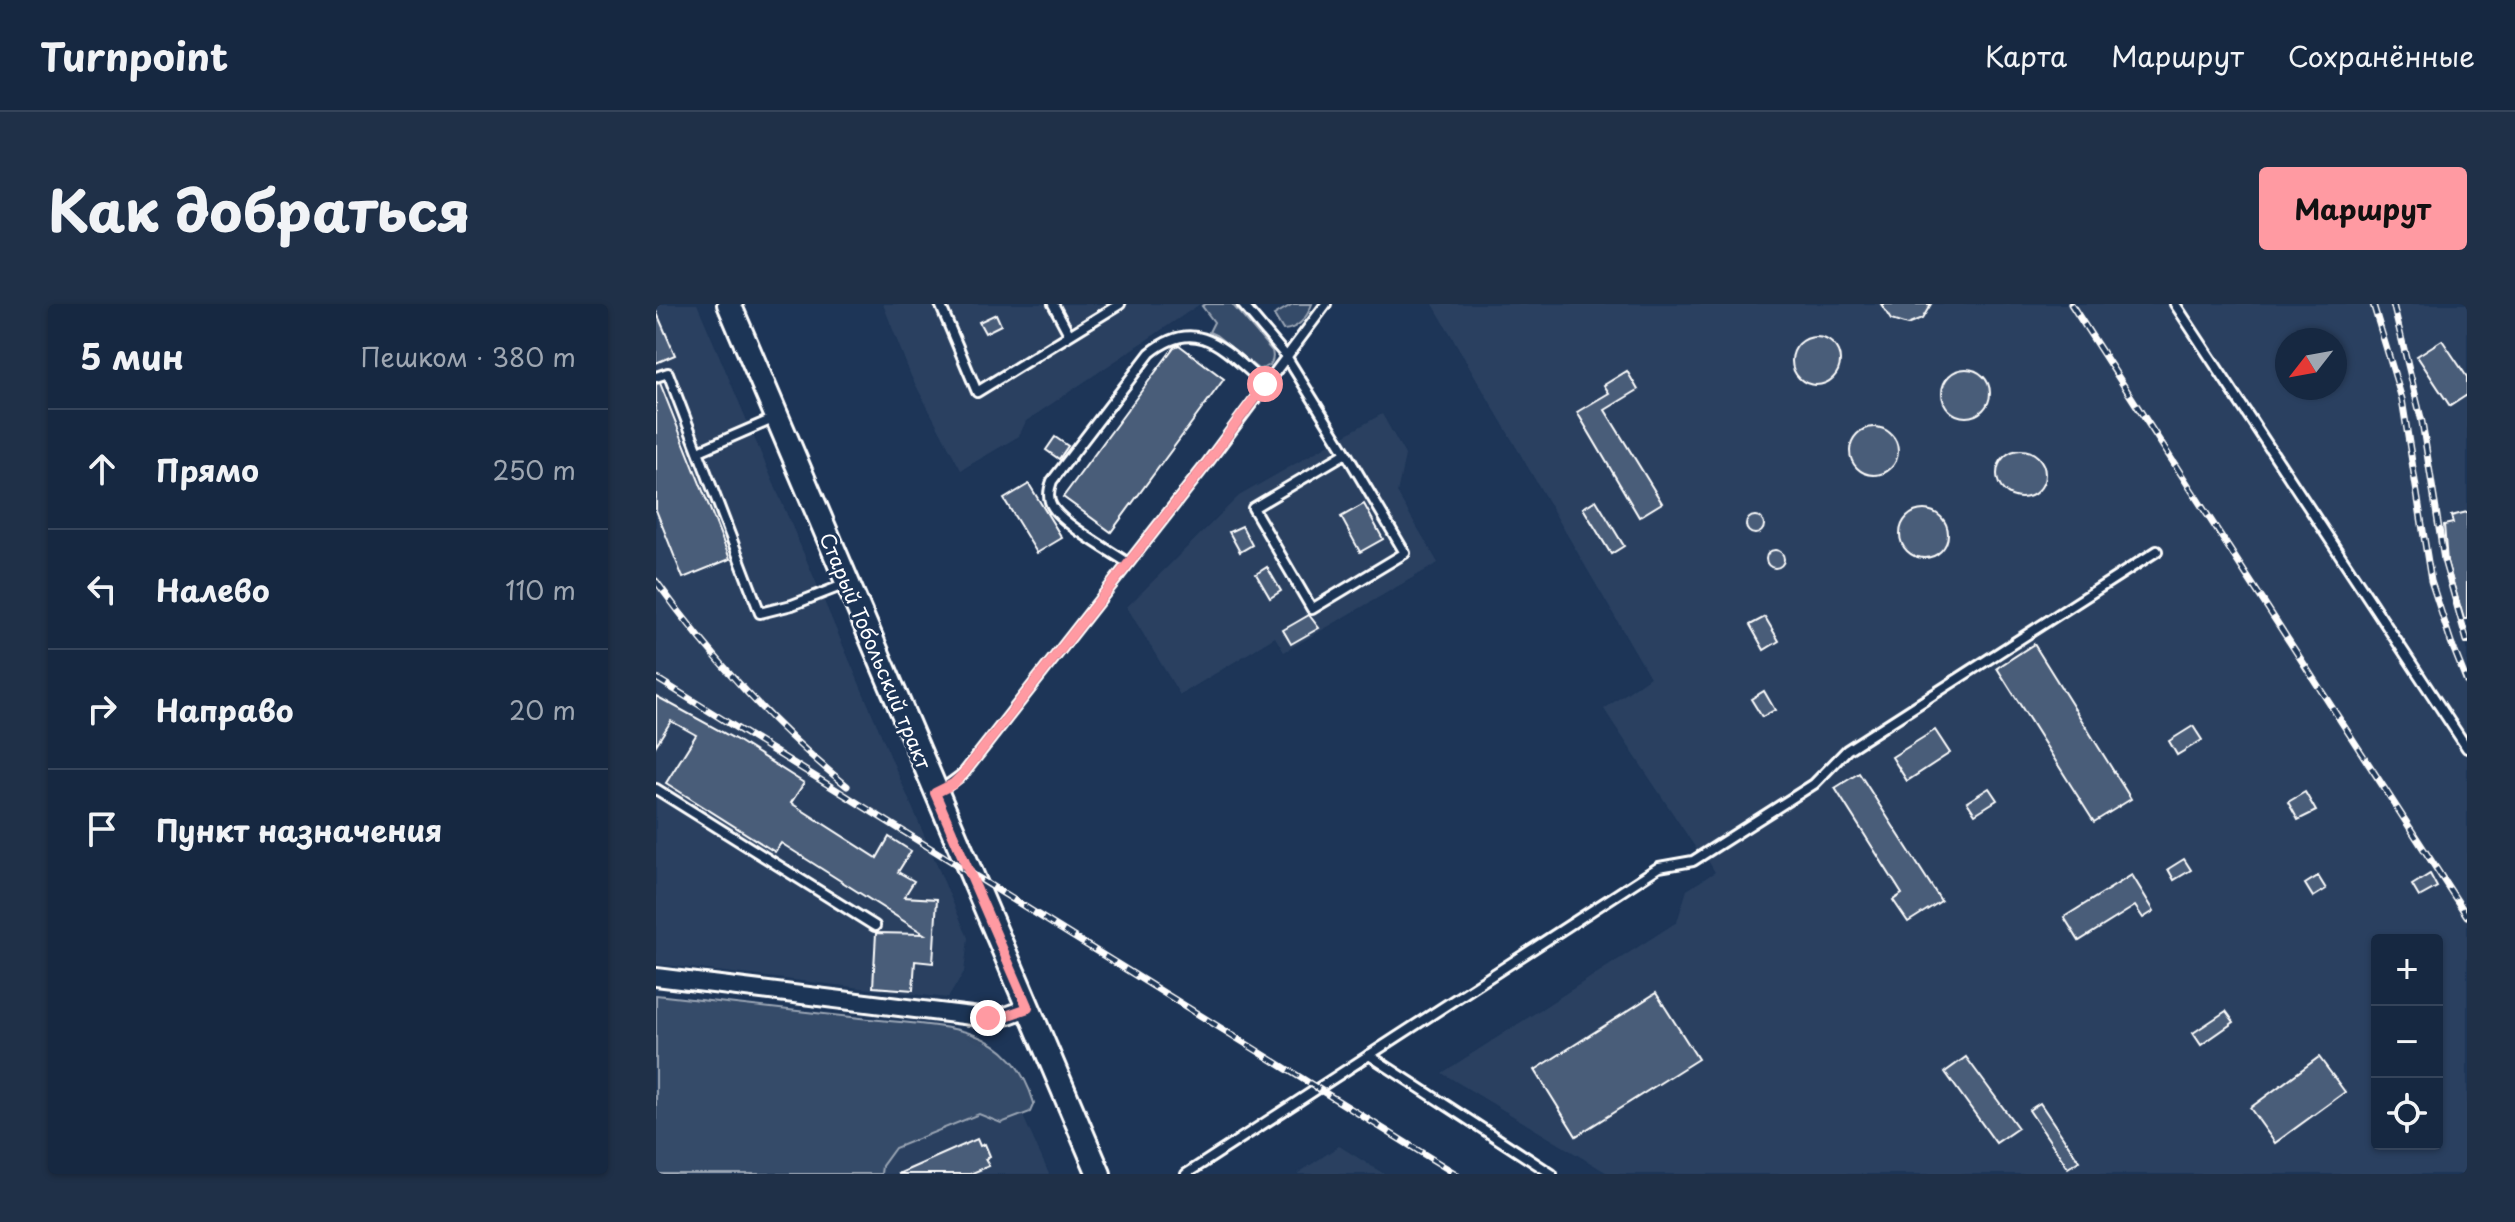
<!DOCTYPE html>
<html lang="ru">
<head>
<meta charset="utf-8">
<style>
  body { margin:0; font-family:"Playpen Sans",sans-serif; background:#1f3048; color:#f1f3f6 }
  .controls { position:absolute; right:24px; bottom:24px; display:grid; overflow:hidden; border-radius:8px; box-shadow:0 2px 6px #0004 }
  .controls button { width:72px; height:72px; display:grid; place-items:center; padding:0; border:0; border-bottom:2px solid #35445a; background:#162841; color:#f1f3f6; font:40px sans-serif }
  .compass { position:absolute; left:1619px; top:24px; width:72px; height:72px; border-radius:50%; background:#162841; box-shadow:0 2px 6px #0004; rotate:239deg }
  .stop { position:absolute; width:24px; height:24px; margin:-18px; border:6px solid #ff9aa2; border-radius:50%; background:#fff }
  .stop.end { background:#ff9aa2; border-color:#fff; box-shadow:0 2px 8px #0008 }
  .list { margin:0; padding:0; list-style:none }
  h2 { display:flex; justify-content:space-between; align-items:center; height:104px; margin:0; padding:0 32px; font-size:34px }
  h2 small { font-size:26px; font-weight:400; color:#9ea6b1 }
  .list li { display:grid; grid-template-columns:52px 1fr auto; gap:24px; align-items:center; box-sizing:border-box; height:120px; padding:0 32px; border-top:2px solid #35445a }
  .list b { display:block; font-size:30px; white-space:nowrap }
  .list em { font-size:26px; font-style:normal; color:#9ea6b1 }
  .icon { flex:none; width:44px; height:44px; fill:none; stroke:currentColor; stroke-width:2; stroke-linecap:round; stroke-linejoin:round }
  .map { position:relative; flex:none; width:1811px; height:870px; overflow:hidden; border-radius:8px }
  header { display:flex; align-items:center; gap:48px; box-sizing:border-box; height:112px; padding:0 40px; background:#162841; border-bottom:2px solid #35445a }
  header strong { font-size:38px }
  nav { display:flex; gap:44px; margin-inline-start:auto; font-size:28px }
  .intro { display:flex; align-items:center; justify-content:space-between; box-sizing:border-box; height:192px; padding:0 48px }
  h1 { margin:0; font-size:56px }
  .button { padding:20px 36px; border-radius:8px; background:#ff9aa2; color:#111; font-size:28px; font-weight:700 }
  main { display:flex; gap:48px; padding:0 48px }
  aside { flex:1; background:#162841; border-radius:8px; box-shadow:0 2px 6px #0004 }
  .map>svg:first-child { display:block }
  .built { fill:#2a4161; fill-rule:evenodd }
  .green { fill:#364b69; stroke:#9aa5b4; stroke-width:2 }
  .building { fill:#4a5d79; stroke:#fff; stroke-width:2 }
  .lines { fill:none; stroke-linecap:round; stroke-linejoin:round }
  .service-casing { stroke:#fff; stroke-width:14 }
  .minor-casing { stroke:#fff; stroke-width:22 }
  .tertiary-casing { stroke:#fff; stroke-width:28 }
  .service { stroke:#1d3557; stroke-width:8 }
  .minor { stroke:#1d3557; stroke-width:16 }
  .tertiary { stroke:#1d3557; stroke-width:22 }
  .rail-casing { stroke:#fff; stroke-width:7 }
  .rail { stroke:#1d3557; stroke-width:4; stroke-dasharray:12; stroke-linecap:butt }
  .route { stroke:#ff9aa2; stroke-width:10 }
  .labels { text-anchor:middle; stroke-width:6; stroke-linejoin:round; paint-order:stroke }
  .street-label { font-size:20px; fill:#fff; stroke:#1d3557 }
</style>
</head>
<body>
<header>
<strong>Turnpoint</strong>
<nav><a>Карта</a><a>Маршрут</a><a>Сохранённые</a></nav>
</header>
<div class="intro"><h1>Как добраться</h1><a class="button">Маршрут</a></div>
<main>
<aside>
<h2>5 мин<small>Пешком · 380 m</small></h2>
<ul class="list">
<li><svg class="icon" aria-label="ahead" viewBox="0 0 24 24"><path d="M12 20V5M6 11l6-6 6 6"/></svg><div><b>Прямо</b></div><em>250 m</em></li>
<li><svg class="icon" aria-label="left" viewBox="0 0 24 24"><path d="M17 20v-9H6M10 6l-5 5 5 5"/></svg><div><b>Налево</b></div><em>110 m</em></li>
<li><svg class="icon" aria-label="right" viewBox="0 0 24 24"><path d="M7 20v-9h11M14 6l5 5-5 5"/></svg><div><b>Направо</b></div><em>20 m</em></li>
<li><svg class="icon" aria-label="arrive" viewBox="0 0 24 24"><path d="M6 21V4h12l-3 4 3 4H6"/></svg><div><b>Пункт назначения</b></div></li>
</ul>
</aside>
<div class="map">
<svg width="1811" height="870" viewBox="0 0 1811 870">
  <rect width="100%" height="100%" fill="#1d3557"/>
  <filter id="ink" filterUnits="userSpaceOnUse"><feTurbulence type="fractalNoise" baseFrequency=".0125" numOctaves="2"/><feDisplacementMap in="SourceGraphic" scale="16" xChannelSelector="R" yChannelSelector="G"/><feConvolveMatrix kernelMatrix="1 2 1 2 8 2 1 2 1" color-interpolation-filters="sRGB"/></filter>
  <g filter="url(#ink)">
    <!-- built -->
    <g class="built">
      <polygon points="0,0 41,0 312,634 308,668 292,694 0,660"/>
      <polygon points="227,0 544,0 370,117 363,132 305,166 255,72"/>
      <path d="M777,0h1034v870h-858l-167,-101 235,-151 10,-32 28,-18 -14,-23 -4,1 -93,-141 46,-32zM1631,36h48v48h-48zM1721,636h60v204h-60z"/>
      <polygon points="726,110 749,151 741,189 782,259 628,348 619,333 524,391 471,303 583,192"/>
      <polygon points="323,810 345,819 366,810 393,870 225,870 226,862 239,844"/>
      <polygon points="683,842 728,870 641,870"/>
    </g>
    <!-- green -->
    <g class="green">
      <path d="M550,0h26l40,47c3,11 -2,17 -14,18l-42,-34 -7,-3 5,-10 -12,-16z"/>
      <path d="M637,0h19c-5,14 -13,25 -29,26l-9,-15z"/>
      <path d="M0,691c71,8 142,16 213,24 27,3 79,6 103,15 34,12 52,36 62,69l-4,9 -29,11 -22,-9 -84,34 -13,18 -1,8h-225z"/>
    </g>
    <!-- building -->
    <g class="building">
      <polygon points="1225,0 1275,0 1266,15 1251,21 1235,16"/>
      <polygon points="0,7 19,51 0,59"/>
      <polygon points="340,10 345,21 329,29 323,18"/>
      <circle cx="1160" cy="57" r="24"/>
      <polygon points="1786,36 1811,73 1811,91 1794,102 1761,52"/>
      <polygon points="523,41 568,75 455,228 407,193 518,43"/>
      <circle cx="1310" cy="89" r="24"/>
      <polygon points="971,67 982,86 949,106 1006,199 983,213 921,108 953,89 948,81"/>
      <polygon points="4,79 74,255 27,274 0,206 0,80"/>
      <circle cx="1218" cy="147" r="24"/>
      <polygon points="399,133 412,142 403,155 390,146"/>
      <circle cx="1365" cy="170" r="24"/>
      <polygon points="373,180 406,234 381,249 348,195"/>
      <polygon points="940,196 968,242 955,250 927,204"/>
      <polygon points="708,200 727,235 704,248 685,213"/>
      <circle cx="1268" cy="230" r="24"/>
      <polygon points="1811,208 1811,315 1808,315 1791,258 1788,221 1797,219 1795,212"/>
      <circle cx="1099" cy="221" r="9"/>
      <polygon points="586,222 596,241 584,248 573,228"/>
      <circle cx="1119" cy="255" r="9"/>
      <polygon points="611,263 625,287 614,294 600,270"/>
      <polygon points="653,311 663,324 635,340 627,326"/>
      <polygon points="1109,313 1123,337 1108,346 1094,321"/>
      <polygon points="1378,340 1475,495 1438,518 1341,364"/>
      <polygon points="1108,387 1119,406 1106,413 1095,395"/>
      <polygon points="0,392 79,435 148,479 135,499 221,554 233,533 255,547 242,568 258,577 248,593 281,595 277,659 259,657 257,686 217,683 220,629 268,630 125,539 119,548 10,479 40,431 15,417 0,441"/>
      <polygon points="1537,422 1546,436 1521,451 1513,437"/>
      <polygon points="1279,426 1294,449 1251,477 1236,453"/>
      <polygon points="1203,469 1285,597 1252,618 1237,596 1246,590 1179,484"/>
      <polygon points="1333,484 1341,496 1319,510 1311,498"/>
      <polygon points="1649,488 1660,507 1642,516 1632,498"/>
      <polygon points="1528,555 1535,566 1518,576 1512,565"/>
      <polygon points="1774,570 1781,583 1763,593 1756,581"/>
      <polygon points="1476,571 1498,607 1487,614 1479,602 1423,637 1408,613"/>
      <polygon points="1662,572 1670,585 1657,593 1649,580"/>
      <polygon points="1000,689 1042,755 920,832 879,766"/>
      <polygon points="1570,707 1578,718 1545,741 1537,729"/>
      <polygon points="1310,753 1362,824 1340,839 1289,768"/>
      <polygon points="1663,753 1689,788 1619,839 1594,804"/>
      <polygon points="1384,799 1423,857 1412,864 1373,806"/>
      <polygon points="321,835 324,842 329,840 334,852 329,855 333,862 314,870 242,870"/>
    </g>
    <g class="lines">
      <!-- service casing -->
      <g class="service-casing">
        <g id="service">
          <polyline points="284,0 321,88 464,0"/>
          <polyline points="397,0 413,30"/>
          <polyline points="586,0 630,52 682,136 690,149 749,249 656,305 597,204 690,149"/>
          <polyline points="1519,0 1811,444"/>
          <polyline points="0,73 12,69 104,309 136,301 190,280"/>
          <polyline points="43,147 119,114"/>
          <path d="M472,259c-18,-12 -67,-40 -76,-57 -5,-8 -3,-17 0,-25l98,-128c49,-40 77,0 115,31"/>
          <polyline points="0,485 219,622"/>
          <polyline points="284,487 307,470 552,158 670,0"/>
          <polyline points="713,751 896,870"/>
          <polyline points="530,870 1003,563 1037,557 1158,480 1191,446 1501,247"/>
        </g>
      </g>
      <!-- minor casing -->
      <g class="minor-casing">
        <polyline id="minor" points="0,673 332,714 347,713 372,704"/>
      </g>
      <!-- tertiary casing -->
      <g class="tertiary-casing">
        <polyline id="tertiary" points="73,0 443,870"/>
      </g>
      <!-- service -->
      <use href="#service" class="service"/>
      <!-- minor -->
      <use href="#minor" class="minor"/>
      <!-- tertiary -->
      <use href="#tertiary" class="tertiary"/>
      <!-- rail casing -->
      <g class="rail-casing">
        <g id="rail">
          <polyline points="1415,0 1811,612"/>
          <polyline points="1717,0 1746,95 1775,277 1795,338 1811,378"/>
          <polyline points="1737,0 1766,118 1788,256 1811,337"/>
          <path d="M0,277c57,78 116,144 191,205"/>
          <polyline points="0,374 800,870"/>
        </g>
      </g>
      <!-- rail -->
      <use href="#rail" class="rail"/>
    </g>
  </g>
  <g class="lines" filter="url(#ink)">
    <!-- route -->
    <polyline class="route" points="332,714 347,713 372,704 279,489 297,480 307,470 552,158 609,80"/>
  </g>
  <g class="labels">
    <!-- street labels -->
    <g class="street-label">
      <text transform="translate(219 347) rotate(67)" y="7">Старый Тобольский тракт</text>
    </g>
  </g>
</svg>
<div class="controls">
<button>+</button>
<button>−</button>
<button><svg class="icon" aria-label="locate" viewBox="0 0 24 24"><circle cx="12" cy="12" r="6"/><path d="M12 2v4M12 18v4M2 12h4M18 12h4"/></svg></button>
</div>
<svg class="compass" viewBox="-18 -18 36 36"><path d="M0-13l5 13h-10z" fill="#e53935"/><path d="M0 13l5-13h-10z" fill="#9ea6b1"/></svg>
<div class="stop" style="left:609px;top:80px"></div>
<div class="stop end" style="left:332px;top:714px"></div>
</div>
</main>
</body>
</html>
